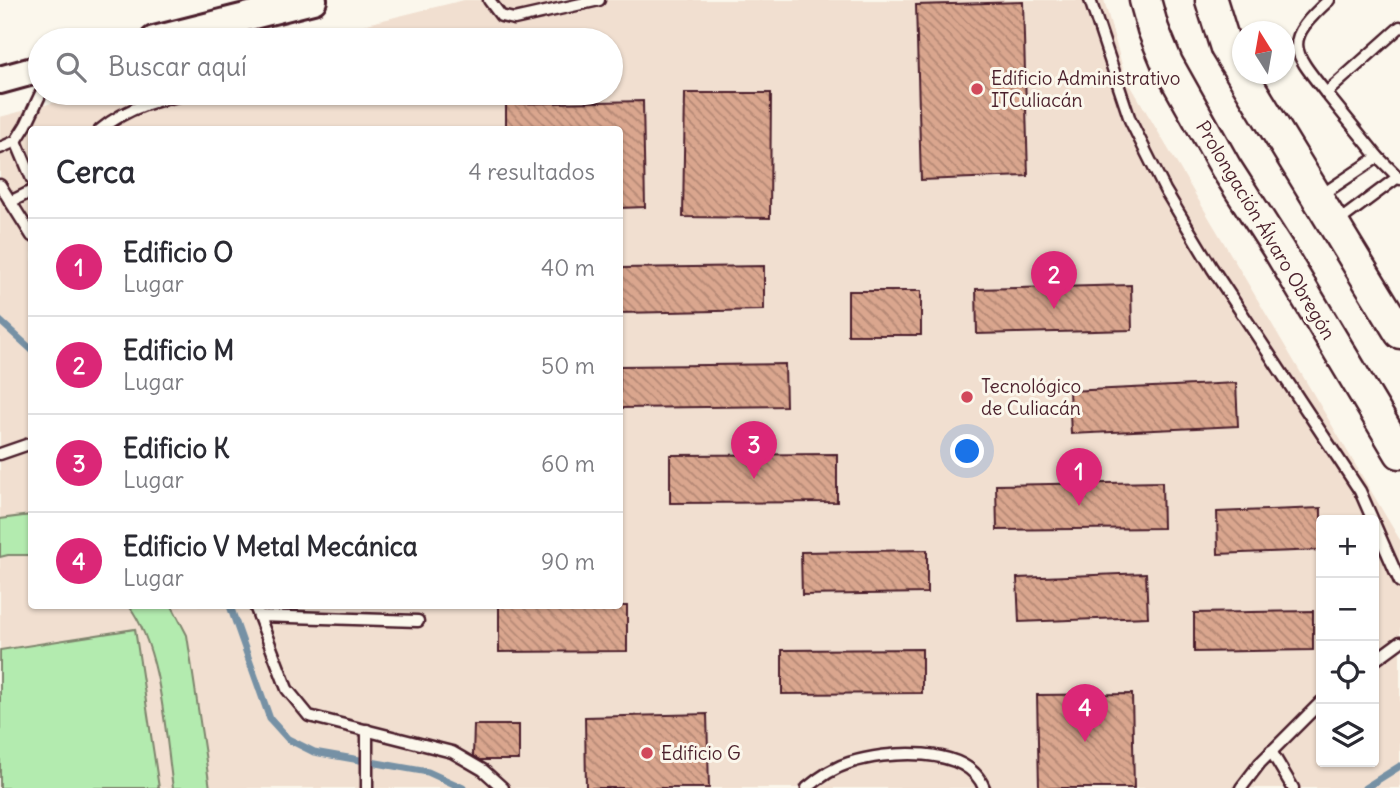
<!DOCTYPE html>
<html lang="es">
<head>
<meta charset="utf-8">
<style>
  body { margin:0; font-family:Delius,sans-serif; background:#f2f2f3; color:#2b2b33 }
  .controls { position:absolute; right:21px; bottom:21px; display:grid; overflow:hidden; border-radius:7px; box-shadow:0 2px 5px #0004 }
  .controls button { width:63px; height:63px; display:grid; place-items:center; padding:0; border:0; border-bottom:2px solid #e1e1e2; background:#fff; color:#2b2b33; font:35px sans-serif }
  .compass { position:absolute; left:1232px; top:21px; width:63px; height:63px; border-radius:50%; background:#fff; box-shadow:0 2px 5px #0004; rotate:349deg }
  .you { position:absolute; left:968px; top:452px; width:24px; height:24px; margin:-18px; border:5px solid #fff; border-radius:50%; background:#1a73e8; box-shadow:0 0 0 10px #1a73e833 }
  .badge { display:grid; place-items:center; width:46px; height:46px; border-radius:50%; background:#db2777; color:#fff; font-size:23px; font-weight:700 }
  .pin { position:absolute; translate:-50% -58px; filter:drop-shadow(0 2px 4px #0008) }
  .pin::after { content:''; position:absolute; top:37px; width:24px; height:21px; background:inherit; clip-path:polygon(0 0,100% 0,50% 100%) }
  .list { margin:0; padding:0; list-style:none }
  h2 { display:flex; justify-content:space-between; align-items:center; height:91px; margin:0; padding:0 28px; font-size:30px }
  h2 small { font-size:23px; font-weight:400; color:#7c7c81 }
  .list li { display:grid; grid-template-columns:46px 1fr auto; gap:21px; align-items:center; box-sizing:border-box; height:98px; padding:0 28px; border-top:2px solid #e1e1e2 }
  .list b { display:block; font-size:26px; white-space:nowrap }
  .list p { margin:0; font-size:23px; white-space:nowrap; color:#7c7c81 }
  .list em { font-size:23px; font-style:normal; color:#7c7c81 }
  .icon { flex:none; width:38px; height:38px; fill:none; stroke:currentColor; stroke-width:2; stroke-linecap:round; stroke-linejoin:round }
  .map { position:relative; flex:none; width:1400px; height:788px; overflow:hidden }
  .search { position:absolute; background:#fff; box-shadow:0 2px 5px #0004; left:28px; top:28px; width:595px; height:77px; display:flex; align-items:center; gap:18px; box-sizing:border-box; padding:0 24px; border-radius:38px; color:#7c7c81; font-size:26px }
  .panel { position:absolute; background:#fff; box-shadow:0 2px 5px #0004; left:28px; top:126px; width:595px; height:483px; border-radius:7px }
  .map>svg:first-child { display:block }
  .built { fill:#f1dfd0; fill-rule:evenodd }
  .pitch { fill:#b3ebaf; stroke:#7e856d; stroke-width:2 }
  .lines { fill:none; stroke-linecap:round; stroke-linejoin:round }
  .stream { stroke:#7691a5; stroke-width:7 }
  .building { fill:url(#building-back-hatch); stroke:#4a1f2b; stroke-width:2 }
  .service-casing { stroke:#4a1f2b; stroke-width:15 }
  .secondary-casing { stroke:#4a1f2b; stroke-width:32 }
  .primary-casing { stroke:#4a1f2b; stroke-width:35 }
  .service { stroke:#fbf7ec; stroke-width:10 }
  .secondary { stroke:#fbf7ec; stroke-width:26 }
  .primary { stroke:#fbf7ec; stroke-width:30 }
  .poi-dot { fill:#d1495b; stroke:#fbf7ec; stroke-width:2.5 }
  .labels { text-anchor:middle; stroke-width:6; stroke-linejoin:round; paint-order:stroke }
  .poi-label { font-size:19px; fill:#4a1f2b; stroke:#fbf7ec; text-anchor:start }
  .street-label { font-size:19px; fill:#4a1f2b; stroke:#fbf7ec }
</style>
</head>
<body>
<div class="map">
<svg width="1400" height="788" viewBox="0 0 1400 788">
  <defs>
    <pattern id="building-back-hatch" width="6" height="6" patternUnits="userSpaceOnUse" patternTransform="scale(1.75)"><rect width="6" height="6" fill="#daa68e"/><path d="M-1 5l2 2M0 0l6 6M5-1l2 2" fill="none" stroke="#b38774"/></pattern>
  </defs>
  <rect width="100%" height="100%" fill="#fbf7ec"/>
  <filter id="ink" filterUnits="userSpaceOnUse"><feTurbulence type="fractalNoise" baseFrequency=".0143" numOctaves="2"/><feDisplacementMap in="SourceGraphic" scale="14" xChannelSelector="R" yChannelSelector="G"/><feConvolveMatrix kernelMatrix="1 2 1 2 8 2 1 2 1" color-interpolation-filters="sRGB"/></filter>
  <g filter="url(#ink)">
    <!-- built -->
    <path class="built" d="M464,0h640l21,76 275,464v248h-1400v-671l90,-24h521v-53h-309zM32,130h588v476h-588zM1321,520h53v242h-53z"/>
    <!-- pitch -->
    <g class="pitch">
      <polygon points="31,515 31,555 8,555 0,557 0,519"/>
      <path d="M129,606h43l15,29 23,153h-37c-8,-55 -11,-138 -44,-182z"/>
      <polygon points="135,629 159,788 0,788 0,650"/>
    </g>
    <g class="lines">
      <!-- stream -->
      <g class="stream">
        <polyline points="0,321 32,350"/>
        <polyline points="230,606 270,719 288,739 314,752 428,772 463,788"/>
        <polyline points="1365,788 1400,766"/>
      </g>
    </g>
    <!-- building -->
    <g class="building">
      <polygon points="1023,2 1028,176 921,180 916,5"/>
      <polygon points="685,93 771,93 770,218 683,217"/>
      <polygon points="643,101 645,207 620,208 620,130 506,130 506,104"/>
      <polygon points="764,266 764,310 620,313 620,268"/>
      <polygon points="1131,285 1132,330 977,334 976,289"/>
      <rect x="848" y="291" width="73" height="44"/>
      <polygon points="785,364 786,406 620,408 620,366"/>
      <polygon points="1236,383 1238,426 1071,434 1069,391"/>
      <polygon points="837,454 837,502 670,503 670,455"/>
      <polygon points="1162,482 1163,528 997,530 996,485"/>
      <polygon points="1321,508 1321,550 1218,554 1217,512"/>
      <polygon points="927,550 927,593 802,595 801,552"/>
      <polygon points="1146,573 1148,617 1019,622 1017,578"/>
      <polygon points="499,606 627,606 627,651 499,652"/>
      <polygon points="1313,611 1313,650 1194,652 1194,613"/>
      <polygon points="922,649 922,693 782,694 782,650"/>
      <polygon points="1132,694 1134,788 1039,788 1037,695"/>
      <polygon points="707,714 709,788 586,788 585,717"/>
      <polygon points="474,725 519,725 519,760 480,760 473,756"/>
    </g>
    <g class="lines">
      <!-- service casing -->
      <g class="service-casing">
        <g id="service">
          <polyline points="489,0 501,16 514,19 599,0"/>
          <polyline points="1090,0 1130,120 1165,190 1212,268 1360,491 1400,582"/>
          <polyline points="1400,27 1326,93 1378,157 1400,179"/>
          <path d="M1326,93c-36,-45 -42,-52 3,-93"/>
          <path d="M100,130c27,-23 61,-32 96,-37"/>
          <polyline points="16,141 32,179"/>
          <polyline points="0,148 16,141 26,125 41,93"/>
          <polyline points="0,185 32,236"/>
          <polyline points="1320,196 1378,157"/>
          <polyline points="10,202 32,191"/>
          <polyline points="1335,224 1398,177"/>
          <polyline points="0,454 32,443"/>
          <polyline points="255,606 287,689 309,716 452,752 483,770 503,788"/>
          <polyline points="259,616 418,621"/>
          <polyline points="1374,661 1400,642"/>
          <polyline points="1271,751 1293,788"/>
          <polyline points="367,788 367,730"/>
          <path d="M807,788c13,-11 26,-20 42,-25 36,-12 118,-19 135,25"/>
          <polyline points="1241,788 1260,763 1321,702"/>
        </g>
      </g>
      <!-- secondary casing -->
      <g class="secondary-casing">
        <g id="secondary">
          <polyline points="154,40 313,0"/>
          <polyline points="0,80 40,69"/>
        </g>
      </g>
      <!-- primary casing -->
      <g class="primary-casing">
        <g id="primary">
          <polyline points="1145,0 1153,29 1167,63 1226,168 1278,249 1400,453"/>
          <polyline points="1211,0 1226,48 1400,333"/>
        </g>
      </g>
      <!-- service -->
      <use href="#service" class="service"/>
      <!-- secondary -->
      <use href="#secondary" class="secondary"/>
      <!-- primary -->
      <use href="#primary" class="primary"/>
    </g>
  </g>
  <!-- markers -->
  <g class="poi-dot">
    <circle cx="977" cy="89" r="7"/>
    <circle cx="967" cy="397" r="7"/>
    <circle cx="647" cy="753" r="7"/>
  </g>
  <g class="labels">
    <!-- poi labels -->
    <g class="poi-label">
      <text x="991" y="85">Edificio Administrativo<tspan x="991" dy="22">ITCuliacán</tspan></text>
      <text x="981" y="393">Tecnológico<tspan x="981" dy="22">de Culiacán</tspan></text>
      <text x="661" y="760">Edificio G</text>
    </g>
    <!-- street labels -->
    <g class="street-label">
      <text transform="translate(1266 230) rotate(59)" y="7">Prolongación Álvaro Obregón</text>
    </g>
  </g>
</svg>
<div class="controls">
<button>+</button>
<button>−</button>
<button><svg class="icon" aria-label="locate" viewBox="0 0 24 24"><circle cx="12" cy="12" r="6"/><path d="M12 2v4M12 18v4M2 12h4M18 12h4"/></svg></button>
<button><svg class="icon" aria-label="layers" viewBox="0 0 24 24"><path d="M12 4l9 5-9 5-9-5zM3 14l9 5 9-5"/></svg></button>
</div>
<svg class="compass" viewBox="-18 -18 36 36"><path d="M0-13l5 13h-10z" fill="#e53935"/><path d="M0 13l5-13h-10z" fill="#7c7c81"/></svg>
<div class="you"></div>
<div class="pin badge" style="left:1079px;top:506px">1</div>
<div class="pin badge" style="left:1054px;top:309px">2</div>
<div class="pin badge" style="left:754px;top:479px">3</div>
<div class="pin badge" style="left:1085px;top:742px">4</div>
<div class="search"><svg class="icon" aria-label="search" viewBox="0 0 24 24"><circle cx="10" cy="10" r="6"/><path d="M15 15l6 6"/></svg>Buscar aquí</div>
<section class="panel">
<h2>Cerca<small>4 resultados</small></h2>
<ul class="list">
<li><span class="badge">1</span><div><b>Edificio O</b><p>Lugar</p></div><em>40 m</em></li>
<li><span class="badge">2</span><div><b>Edificio M</b><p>Lugar</p></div><em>50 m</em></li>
<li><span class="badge">3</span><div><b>Edificio K</b><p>Lugar</p></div><em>60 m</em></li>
<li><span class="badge">4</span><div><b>Edificio V Metal Mecánica</b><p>Lugar</p></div><em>90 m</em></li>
</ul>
</section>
</div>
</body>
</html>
